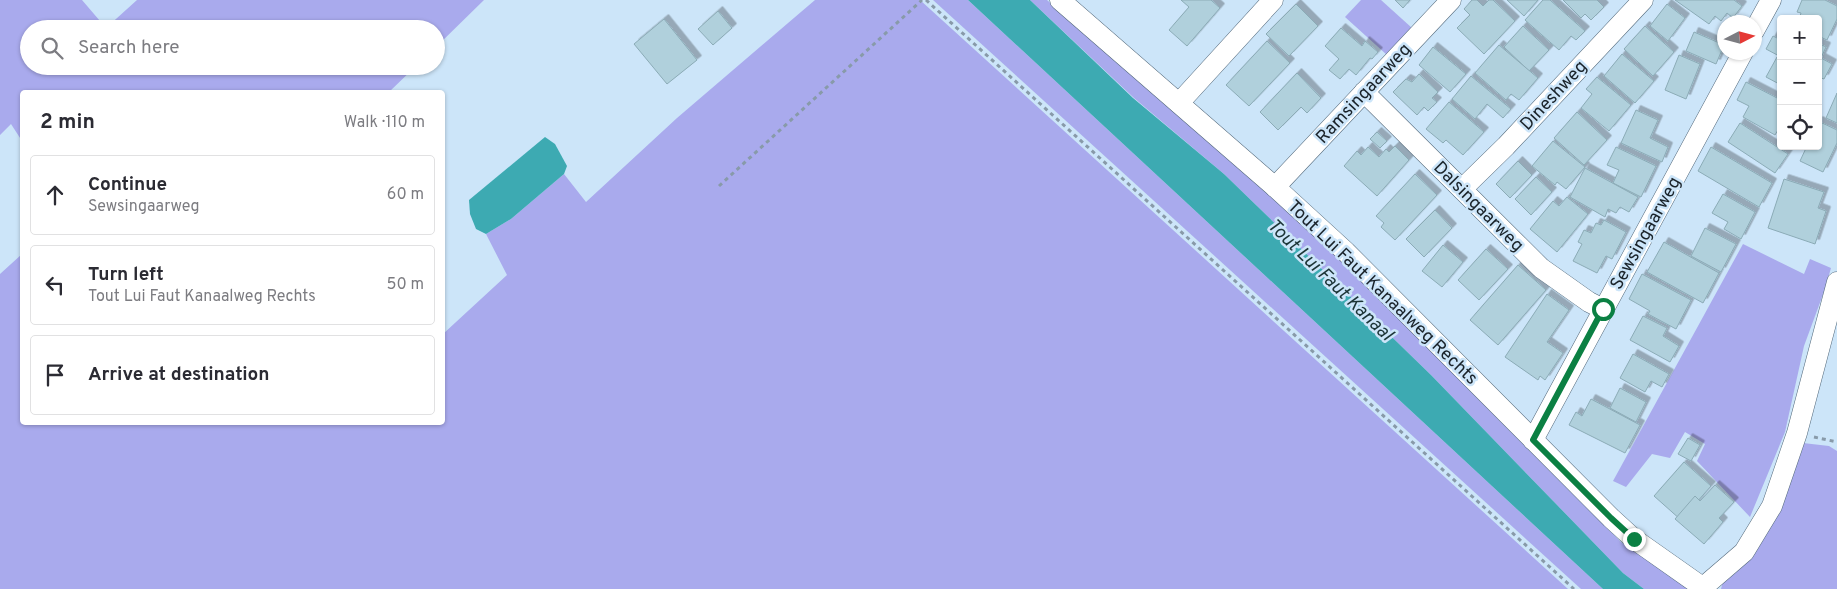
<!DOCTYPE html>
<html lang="en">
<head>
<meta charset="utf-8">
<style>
  body { margin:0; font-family:Overpass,sans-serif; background:#f7f7f7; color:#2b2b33 }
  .controls { position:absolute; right:15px; top:15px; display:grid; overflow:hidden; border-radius:5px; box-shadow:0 1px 4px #0004 }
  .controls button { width:45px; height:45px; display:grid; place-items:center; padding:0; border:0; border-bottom:1px solid #e1e1e2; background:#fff; color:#2b2b33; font:25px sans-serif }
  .compass { position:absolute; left:1717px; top:15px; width:45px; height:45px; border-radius:50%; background:#fff; box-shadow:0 1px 4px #0004; rotate:84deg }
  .stop { position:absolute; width:15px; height:15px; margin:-11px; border:4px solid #0b8043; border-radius:50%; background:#fff }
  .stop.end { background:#0b8043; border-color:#fff; box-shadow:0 1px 5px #0008 }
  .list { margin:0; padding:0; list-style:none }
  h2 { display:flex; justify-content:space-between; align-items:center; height:65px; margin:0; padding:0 20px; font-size:21px }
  h2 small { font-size:16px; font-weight:400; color:#7c7c81 }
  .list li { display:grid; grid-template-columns:32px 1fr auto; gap:15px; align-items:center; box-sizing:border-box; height:80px; margin:0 10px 10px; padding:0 10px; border:1px solid #e1e1e2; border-radius:5px }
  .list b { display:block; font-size:19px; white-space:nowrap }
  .list p { margin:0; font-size:16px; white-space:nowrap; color:#7c7c81 }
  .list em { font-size:16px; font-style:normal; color:#7c7c81 }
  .icon { flex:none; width:28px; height:28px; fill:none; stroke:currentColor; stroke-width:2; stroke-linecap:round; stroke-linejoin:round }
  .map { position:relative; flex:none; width:1837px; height:589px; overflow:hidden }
  .search { position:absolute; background:#fff; box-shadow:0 1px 4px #0004; left:20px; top:20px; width:425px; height:55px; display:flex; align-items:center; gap:12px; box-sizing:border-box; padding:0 18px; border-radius:28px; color:#7c7c81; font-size:19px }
  .panel { position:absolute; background:#fff; box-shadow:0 1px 4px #0004; left:20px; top:90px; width:425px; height:335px; border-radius:5px }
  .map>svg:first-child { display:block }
  .green { fill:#a9aaed }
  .water { fill:#3daab2 }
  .building { fill:#b0d0dc; stroke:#8babb6; filter:url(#shadow) }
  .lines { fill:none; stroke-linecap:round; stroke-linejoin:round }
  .minor-casing { stroke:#546a7c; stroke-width:21 }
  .path { stroke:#889aa9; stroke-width:3; stroke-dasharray:4 4; stroke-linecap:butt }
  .minor { stroke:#fff; stroke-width:20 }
  .route { stroke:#0b8043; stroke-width:6 }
  .labels { text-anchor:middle; stroke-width:5; stroke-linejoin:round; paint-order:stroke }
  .street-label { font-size:18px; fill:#1a232a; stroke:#cce5f9 }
  .water-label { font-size:19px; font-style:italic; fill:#1c3436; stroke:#cce5f9 }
</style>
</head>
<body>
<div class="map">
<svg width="1837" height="589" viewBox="0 0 1837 589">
  <defs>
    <filter id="shadow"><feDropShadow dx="4.5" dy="-4.5" stdDeviation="0" flood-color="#0004"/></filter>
  </defs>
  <rect width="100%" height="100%" fill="#cce5f9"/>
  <!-- green -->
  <g class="green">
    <polygon points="0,0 82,0 106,28 137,0 484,0 436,47 436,29 29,29 29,66 416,66 389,92 22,92 22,141 11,124 0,135"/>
    <polygon points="815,0 920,0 1568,589 0,589 0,274 22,254 22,422 442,422 443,334 507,275 486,234 511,219 564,174 586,202 677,118"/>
    <polygon points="933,0 968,0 1603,589 1581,589"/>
    <polygon points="1030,0 1047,0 1328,246 1621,542 1689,589 1644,589 1623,573 1431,375 1224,174 1134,98"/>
    <polygon points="1361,0 1381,0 1412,28 1387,55 1345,17"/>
    <polygon points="1743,244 1804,274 1810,259 1831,268 1825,289 1804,346 1785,432 1750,517 1697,461 1705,444 1685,432 1670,458 1652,454 1626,487 1613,481"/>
    <path d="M1803,443l26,3 8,5v138h-116l2,-8c50,-37 60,-82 80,-138z"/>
  </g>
  <!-- water -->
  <g class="water">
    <polygon points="968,0 1030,0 1133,98 1224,174 1431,375 1623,573 1644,589 1603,589"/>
    <polygon points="545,137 555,144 567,166 564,174 511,219 486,234 476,229 470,214 469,200"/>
  </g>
  <!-- building -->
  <g class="building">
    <polygon points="1181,0 1211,0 1220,8 1187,46 1169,30 1189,7"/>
    <polygon points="1395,0 1410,0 1403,8"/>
    <polygon points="1472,0 1477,0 1483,6 1489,0 1493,0 1515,21 1484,54 1457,28 1470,15 1464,9"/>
    <polygon points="1507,0 1538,0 1524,16"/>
    <polygon points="1543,0 1550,0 1585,31 1576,40 1571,36 1559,50 1525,20"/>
    <polygon points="1563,0 1597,0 1604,7 1591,20 1585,14 1581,18"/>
    <polygon points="1675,0 1734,0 1742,6 1733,18 1727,13 1721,21 1715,16 1709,24"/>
    <polygon points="1802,0 1825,0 1837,6 1837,19 1827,40 1818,36 1818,19 1799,19 1801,13 1797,12"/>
    <polygon points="1296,4 1318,26 1289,56 1266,34"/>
    <polygon points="1667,4 1685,18 1668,41 1650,26"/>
    <polygon points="718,11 732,28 713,45 698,29"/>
    <polygon points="664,19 697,60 667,84 634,44"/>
    <polygon points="1523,26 1549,50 1529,71 1504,47"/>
    <polygon points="1645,26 1674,52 1653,76 1624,49"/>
    <polygon points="1341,28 1362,46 1365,41 1378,52 1372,59 1370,58 1356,75 1349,69 1340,79 1329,70 1339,59 1325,46"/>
    <polygon points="1694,32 1724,45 1716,64 1686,51"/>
    <polygon points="1773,36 1781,40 1781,57 1766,49"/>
    <polygon points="1267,41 1290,63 1249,106 1226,85"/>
    <polygon points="1818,43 1826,47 1821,58 1832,64 1824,79 1818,77"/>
    <polygon points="1499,45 1538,78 1519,100 1511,94 1506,100 1475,73"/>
    <polygon points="1433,47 1466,74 1450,92 1419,65"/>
    <polygon points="1622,54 1654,81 1635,103 1604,76"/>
    <polygon points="1679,55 1700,64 1686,99 1665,90"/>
    <polygon points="1777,57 1781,59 1781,85 1766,77"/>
    <polygon points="1297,73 1321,98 1307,113 1301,107 1278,130 1260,112"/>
    <polygon points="1419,74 1438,92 1432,98 1437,102 1428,111 1424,107 1417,115 1393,92 1406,79 1412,82"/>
    <polygon points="1471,76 1511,109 1503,118 1487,104 1475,119 1452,99"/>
    <polygon points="1597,77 1631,105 1609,131 1581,108 1592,94 1586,89"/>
    <polygon points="1746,82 1781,100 1781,125 1775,135 1743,117 1749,106 1737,100"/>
    <polygon points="1837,93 1837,123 1826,118"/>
    <polygon points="1449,102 1484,132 1463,155 1446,140 1443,143 1426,129"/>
    <polygon points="1636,110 1658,120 1650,138 1668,147 1662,162 1621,143"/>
    <polygon points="1577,112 1607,140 1584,165 1554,138"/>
    <polygon points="1818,121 1837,130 1837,143 1823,172 1800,161 1807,146 1818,146"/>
    <polygon points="1740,123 1788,154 1775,173 1728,142"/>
    <polygon points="1377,132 1387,141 1380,148 1370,139"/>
    <polygon points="1553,141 1585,167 1566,189 1557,182 1555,185 1532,166"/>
    <polygon points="1395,146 1409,160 1377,196 1344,166 1357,151 1361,155 1368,147 1379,157 1386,149 1389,152"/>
    <polygon points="1616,147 1656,166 1641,197 1613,183 1619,170 1607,165"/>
    <polygon points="1711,147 1772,183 1759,207 1698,171"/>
    <polygon points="1518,161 1532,175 1510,198 1496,184"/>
    <polygon points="1585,168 1638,197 1629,212 1620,207 1616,213 1608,209 1605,217 1570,197"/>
    <polygon points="1415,174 1437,195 1395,240 1381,227 1384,223 1376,216"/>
    <polygon points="1536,177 1552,192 1531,215 1515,199"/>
    <polygon points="1784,179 1824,192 1818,208 1826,211 1815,244 1768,228"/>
    <polygon points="1723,194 1755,212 1741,239 1724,229 1728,222 1712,213"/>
    <polygon points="1567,197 1588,214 1557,252 1530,229 1553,201 1559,206"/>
    <polygon points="1435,210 1452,228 1424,257 1406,239"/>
    <polygon points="1604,220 1626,232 1612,259 1606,256 1597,273 1573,261 1582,244 1578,242 1584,230 1591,233 1596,223 1601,225"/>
    <polygon points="1705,228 1736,244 1721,272 1691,256"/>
    <polygon points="1664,242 1719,273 1703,303 1647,272"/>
    <polygon points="1443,245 1463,262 1442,287 1422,271"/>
    <polygon points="1486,249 1508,269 1479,300 1458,280"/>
    <polygon points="1518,265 1546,290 1498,345 1470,320"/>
    <polygon points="1642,274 1691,300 1676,329 1648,314 1650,311 1629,299"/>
    <polygon points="1547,294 1569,310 1547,342 1563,353 1545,380 1540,376 1538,380 1505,357"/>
    <polygon points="1643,316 1667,328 1663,336 1679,346 1670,362 1630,340"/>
    <polygon points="1633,354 1669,374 1662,387 1651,381 1645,392 1620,378"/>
    <polygon points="1620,388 1646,402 1636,422 1610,408"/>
    <polygon points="1591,399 1640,425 1625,453 1569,425 1576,412 1582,416"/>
    <polygon points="1688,438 1700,445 1691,461 1678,454"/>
    <polygon points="1684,462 1711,486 1681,520 1654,496"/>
    <polygon points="1715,485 1734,502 1719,518 1723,522 1704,544 1675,519 1695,496 1700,501"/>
  </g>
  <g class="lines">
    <!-- minor casing -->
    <g class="minor-casing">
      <g id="minor">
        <polyline points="1060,0 1275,187 1346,252 1611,518 1634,539 1705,589"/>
        <polyline points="1754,31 1771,0"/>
        <polyline points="1364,92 1541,268 1589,302 1603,309"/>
        <polyline points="1179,103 1273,0"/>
        <polyline points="1275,187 1451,0"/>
        <polyline points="1462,189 1506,146 1643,0"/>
        <polyline points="1533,440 1743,52"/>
        <polyline points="1701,589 1744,552 1772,506 1797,433 1837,282"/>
      </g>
    </g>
    <!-- path -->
    <g class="path">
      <polyline points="926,0 1574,589"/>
      <polyline points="719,186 922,0"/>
      <polyline points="1814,437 1837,442"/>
    </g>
    <!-- minor -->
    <use href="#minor" class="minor"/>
  </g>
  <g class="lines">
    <!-- route -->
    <polyline class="route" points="1603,309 1533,440 1611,518 1634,539"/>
  </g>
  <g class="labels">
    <!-- street labels -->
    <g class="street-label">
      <text transform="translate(1363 93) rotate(-47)" y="6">Ramsingaarweg</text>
      <text transform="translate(1553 95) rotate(-47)" y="6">Dineshweg</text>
      <text transform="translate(1479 206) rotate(45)" y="6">Dalsingaarweg</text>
      <text transform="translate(1645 233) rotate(-61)" y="6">Sewsingaarweg</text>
      <text transform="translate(1383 292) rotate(44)" y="6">Tout Lui Faut Kanaalweg Rechts</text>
    </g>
    <!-- water labels -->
    <g class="water-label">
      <text transform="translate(1331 279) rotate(44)" y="7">Tout Lui Faut Kanaal</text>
    </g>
  </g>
</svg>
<div class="controls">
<button>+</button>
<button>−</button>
<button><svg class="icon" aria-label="locate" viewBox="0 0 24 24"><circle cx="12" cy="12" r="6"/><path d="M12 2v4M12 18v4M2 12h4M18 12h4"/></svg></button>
</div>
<svg class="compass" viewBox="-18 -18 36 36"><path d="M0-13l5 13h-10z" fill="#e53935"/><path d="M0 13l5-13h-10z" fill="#7c7c81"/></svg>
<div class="stop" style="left:1603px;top:309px"></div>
<div class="stop end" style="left:1634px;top:539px"></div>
<div class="search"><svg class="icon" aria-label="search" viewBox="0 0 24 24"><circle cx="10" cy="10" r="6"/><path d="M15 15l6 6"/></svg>Search here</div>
<section class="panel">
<h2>2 min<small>Walk · 110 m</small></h2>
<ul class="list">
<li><svg class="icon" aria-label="ahead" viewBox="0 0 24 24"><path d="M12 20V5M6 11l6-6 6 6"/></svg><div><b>Continue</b><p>Sewsingaarweg</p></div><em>60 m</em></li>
<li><svg class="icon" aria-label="left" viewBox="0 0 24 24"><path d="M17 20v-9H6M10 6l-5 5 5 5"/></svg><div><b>Turn left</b><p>Tout Lui Faut Kanaalweg Rechts</p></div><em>50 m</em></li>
<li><svg class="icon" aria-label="arrive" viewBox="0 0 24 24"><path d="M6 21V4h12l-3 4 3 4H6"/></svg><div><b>Arrive at destination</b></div></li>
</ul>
</section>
</div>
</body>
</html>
